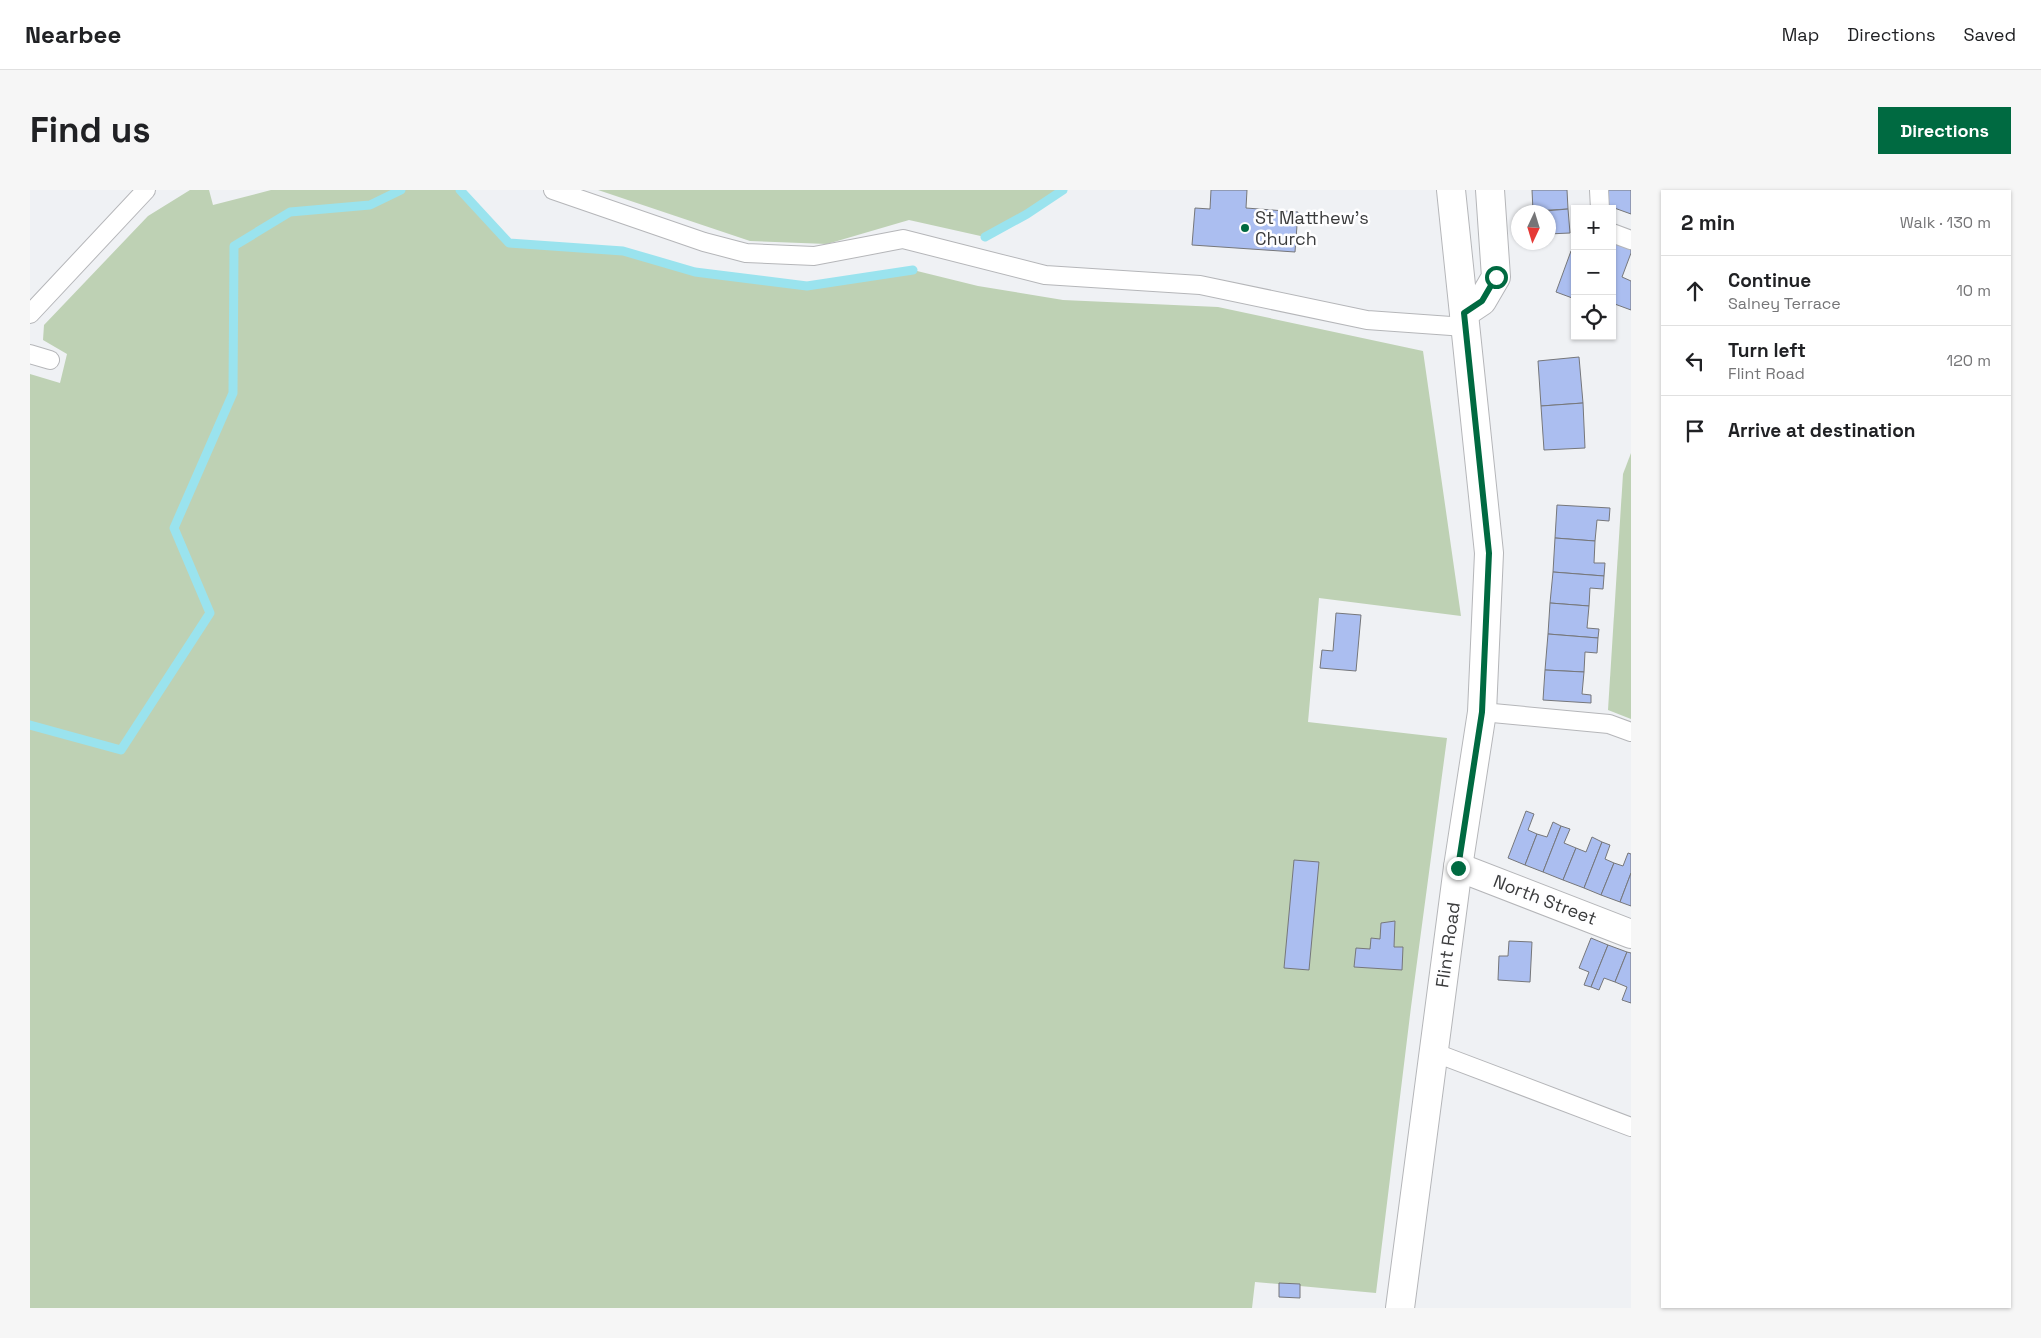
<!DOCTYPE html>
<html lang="en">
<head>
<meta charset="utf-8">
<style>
  body { margin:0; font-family:"Space Grotesk",sans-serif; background:#f6f6f6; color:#202124 }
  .controls { position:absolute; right:15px; top:15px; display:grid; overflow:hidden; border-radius:0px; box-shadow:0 1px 4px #0004 }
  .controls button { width:45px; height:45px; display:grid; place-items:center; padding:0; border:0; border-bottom:1px solid #e0e0e0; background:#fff; color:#202124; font:25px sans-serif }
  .compass { position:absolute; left:1481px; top:15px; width:45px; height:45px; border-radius:50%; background:#fff; box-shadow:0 1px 4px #0004; rotate:184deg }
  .stop { position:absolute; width:15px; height:15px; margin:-11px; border:4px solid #006a41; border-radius:50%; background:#fff }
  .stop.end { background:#006a41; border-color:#fff; box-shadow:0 1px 5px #0008 }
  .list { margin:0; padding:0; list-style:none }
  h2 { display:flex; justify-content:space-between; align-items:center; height:65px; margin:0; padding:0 20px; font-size:21px }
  h2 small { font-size:16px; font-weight:400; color:#757577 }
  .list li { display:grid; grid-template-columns:32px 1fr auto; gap:15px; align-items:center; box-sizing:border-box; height:70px; padding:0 20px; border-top:1px solid #e0e0e0 }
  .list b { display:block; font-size:19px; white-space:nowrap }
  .list p { margin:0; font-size:16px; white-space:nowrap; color:#757577 }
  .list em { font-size:16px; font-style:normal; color:#757577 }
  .icon { flex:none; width:28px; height:28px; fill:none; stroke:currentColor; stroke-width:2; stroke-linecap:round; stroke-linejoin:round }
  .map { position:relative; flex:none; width:1601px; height:1118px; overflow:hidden; border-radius:0px }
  header { display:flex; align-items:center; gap:30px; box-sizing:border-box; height:70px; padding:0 25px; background:#fff; border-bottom:1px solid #e0e0e0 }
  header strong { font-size:24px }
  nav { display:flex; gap:28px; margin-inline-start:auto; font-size:18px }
  .intro { display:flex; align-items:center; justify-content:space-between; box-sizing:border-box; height:120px; padding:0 30px }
  h1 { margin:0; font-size:35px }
  .button { padding:12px 22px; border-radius:0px; background:#006a41; color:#fff; font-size:18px; font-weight:700 }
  main { display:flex; gap:30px; padding:0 30px }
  aside { flex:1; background:#fff; border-radius:0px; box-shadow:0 1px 4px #0004 }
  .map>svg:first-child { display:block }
  .green { fill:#bed1b4 }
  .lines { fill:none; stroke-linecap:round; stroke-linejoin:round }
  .stream { stroke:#9ae3ee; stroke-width:9 }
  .building { fill:#abbef0; stroke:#76777a }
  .lane-casing { stroke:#b5b6b9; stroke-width:20 }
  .street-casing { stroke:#b5b6b9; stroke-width:30 }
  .secondary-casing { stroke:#b5b6b9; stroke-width:30 }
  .lane { stroke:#fff; stroke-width:18 }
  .street { stroke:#fff; stroke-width:28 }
  .secondary { stroke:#fff; stroke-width:28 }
  .route { stroke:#006a41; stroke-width:6 }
  .poi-dot { fill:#006a41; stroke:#fefeff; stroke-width:2 }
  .labels { text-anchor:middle; stroke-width:5; stroke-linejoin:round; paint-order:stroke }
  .poi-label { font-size:18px; fill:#3a3b3c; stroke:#fefeff; text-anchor:start }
  .street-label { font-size:18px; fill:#3a3b3c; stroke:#fefeff }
</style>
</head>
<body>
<header>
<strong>Nearbee</strong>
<nav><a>Map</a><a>Directions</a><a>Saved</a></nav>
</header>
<div class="intro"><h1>Find us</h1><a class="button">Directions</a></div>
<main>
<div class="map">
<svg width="1601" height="1118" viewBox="0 0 1601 1118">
  <rect width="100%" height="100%" fill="#eff1f4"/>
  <!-- green -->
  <g class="green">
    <polygon points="160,0 179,0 183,15 241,0 430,0 479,53 593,61 665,82 777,96 883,80 948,96 1033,110 1188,117 1393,161 1431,426 1289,408 1278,532 1417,548 1381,817 1346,1103 1225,1092 1222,1118 0,1118 0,184 30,193 37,164 13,150 14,135 118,26"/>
    <polygon points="568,0 1033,0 997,24 955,47 879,30 797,54 720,51"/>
    <polygon points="1601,263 1601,529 1578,520 1593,284"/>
  </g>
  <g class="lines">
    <!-- stream -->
    <g class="stream">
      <polyline points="430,0 479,53 593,61 665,82 777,96 883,80"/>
      <polyline points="955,47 997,24 1033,0"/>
      <polyline points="0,535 91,560 180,423 144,338 203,203 204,56 260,22 340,15 371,0"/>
    </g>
  </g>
  <!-- building -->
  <g class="building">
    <polygon points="1181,0 1217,0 1216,18 1268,22 1265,62 1162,55 1165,18 1180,19"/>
    <polygon points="1502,0 1537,0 1538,19 1503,21"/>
    <polygon points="1576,0 1601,0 1601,24 1576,15"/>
    <polygon points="1538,19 1540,43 1518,44 1518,22 1504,22"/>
    <polygon points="1582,50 1601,57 1601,63 1592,87 1601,91 1601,120 1582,113"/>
    <polygon points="1541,61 1545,63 1545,109 1526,102"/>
    <polygon points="1549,167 1553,213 1511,216 1508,171"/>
    <polygon points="1553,213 1555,258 1514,260 1511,216"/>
    <polygon points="1527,315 1580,318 1579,331 1567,330 1565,351 1525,348"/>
    <polygon points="1525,348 1565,351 1564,373 1575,373 1574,386 1523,382"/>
    <polygon points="1523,382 1574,386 1573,399 1560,398 1559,416 1520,413"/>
    <polygon points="1520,413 1559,416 1557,438 1569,439 1568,448 1518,444"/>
    <polygon points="1306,423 1331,425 1326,481 1290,478 1292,460 1303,461"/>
    <polygon points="1518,444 1568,448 1567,463 1555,462 1554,482 1515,480"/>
    <polygon points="1515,480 1554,482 1552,504 1561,505 1561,513 1513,510"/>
    <polygon points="1496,621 1504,624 1498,640 1507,644 1495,675 1478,668"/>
    <polygon points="1523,632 1531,636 1513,682 1495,675 1507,644 1517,647"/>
    <polygon points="1531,636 1540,639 1534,653 1546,658 1533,690 1513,682"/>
    <polygon points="1562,647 1572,652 1554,698 1533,690 1546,658 1556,662"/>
    <polygon points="1572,652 1580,655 1575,669 1584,673 1571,705 1554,698"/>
    <polygon points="1598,663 1601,664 1601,683 1590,712 1571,705 1584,673 1593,676"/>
    <polygon points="1264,670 1289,672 1279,780 1254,778"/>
    <polygon points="1601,683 1601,716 1590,712"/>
    <polygon points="1365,731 1364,757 1373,757 1372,780 1324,777 1326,758 1340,759 1341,748 1350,749 1351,733"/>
    <polygon points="1561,748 1578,755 1561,797 1554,795 1559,782 1549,778"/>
    <polygon points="1479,751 1502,752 1500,792 1468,790 1469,766 1478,766"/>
    <polygon points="1578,755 1597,762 1585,792 1574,788 1569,800 1561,797"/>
    <polygon points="1597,762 1601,763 1601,813 1592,810 1597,797 1585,792"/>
    <polygon points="1249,1093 1270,1094 1270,1108 1249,1107"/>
  </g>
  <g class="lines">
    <!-- lane casing -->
    <g class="lane-casing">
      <g id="lane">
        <polyline points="523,0 674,52 716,63 784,66 873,49 1015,85 1170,95 1337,130 1435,137"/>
        <polyline points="1569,0 1570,19"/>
        <polyline points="1582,43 1601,50"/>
        <polyline points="0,124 116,0"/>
        <polyline points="0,164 20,170"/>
        <polyline points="1452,522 1579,534 1601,542"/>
        <polyline points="1403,862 1601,937"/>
      </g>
    </g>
    <!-- street casing -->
    <g class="street-casing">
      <g id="street">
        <polyline points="1434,123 1452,111 1466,87 1460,0"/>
        <polyline points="1428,677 1601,744"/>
      </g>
    </g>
    <!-- secondary casing -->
    <g class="secondary-casing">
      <polyline id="secondary" points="1370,1118 1428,677 1452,522 1459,363 1421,0"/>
    </g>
    <!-- lane -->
    <use href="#lane" class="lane"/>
    <!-- street -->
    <use href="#street" class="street"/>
    <!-- secondary -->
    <use href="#secondary" class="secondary"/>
  </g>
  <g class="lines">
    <!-- route -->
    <polyline class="route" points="1428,678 1452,522 1459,363 1434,123 1452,111 1466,87"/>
  </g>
  <!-- markers -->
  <circle class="poi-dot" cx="1215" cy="38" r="5"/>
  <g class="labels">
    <!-- poi labels -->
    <g class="poi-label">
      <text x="1225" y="34">St Matthew's<tspan x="1225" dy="21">Church</tspan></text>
    </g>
    <!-- street labels -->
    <g class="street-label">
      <text transform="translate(1515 710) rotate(21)" y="6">North Street</text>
      <text transform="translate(1418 755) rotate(-82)" y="6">Flint Road</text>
    </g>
  </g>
</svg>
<div class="controls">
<button>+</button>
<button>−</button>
<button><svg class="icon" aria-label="locate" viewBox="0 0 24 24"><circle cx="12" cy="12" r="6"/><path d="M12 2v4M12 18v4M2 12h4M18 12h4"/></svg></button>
</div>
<svg class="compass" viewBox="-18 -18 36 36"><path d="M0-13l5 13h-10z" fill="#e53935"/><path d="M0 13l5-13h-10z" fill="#757577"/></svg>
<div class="stop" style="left:1466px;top:87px"></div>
<div class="stop end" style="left:1428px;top:678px"></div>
</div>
<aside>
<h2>2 min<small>Walk · 130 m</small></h2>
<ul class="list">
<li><svg class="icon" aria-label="ahead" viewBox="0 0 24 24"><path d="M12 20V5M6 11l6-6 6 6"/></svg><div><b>Continue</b><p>Salney Terrace</p></div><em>10 m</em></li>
<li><svg class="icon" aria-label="left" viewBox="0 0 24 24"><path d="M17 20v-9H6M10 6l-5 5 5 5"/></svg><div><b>Turn left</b><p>Flint Road</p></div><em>120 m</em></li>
<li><svg class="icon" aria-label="arrive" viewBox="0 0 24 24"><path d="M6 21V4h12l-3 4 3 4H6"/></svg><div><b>Arrive at destination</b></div></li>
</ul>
</aside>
</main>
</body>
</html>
